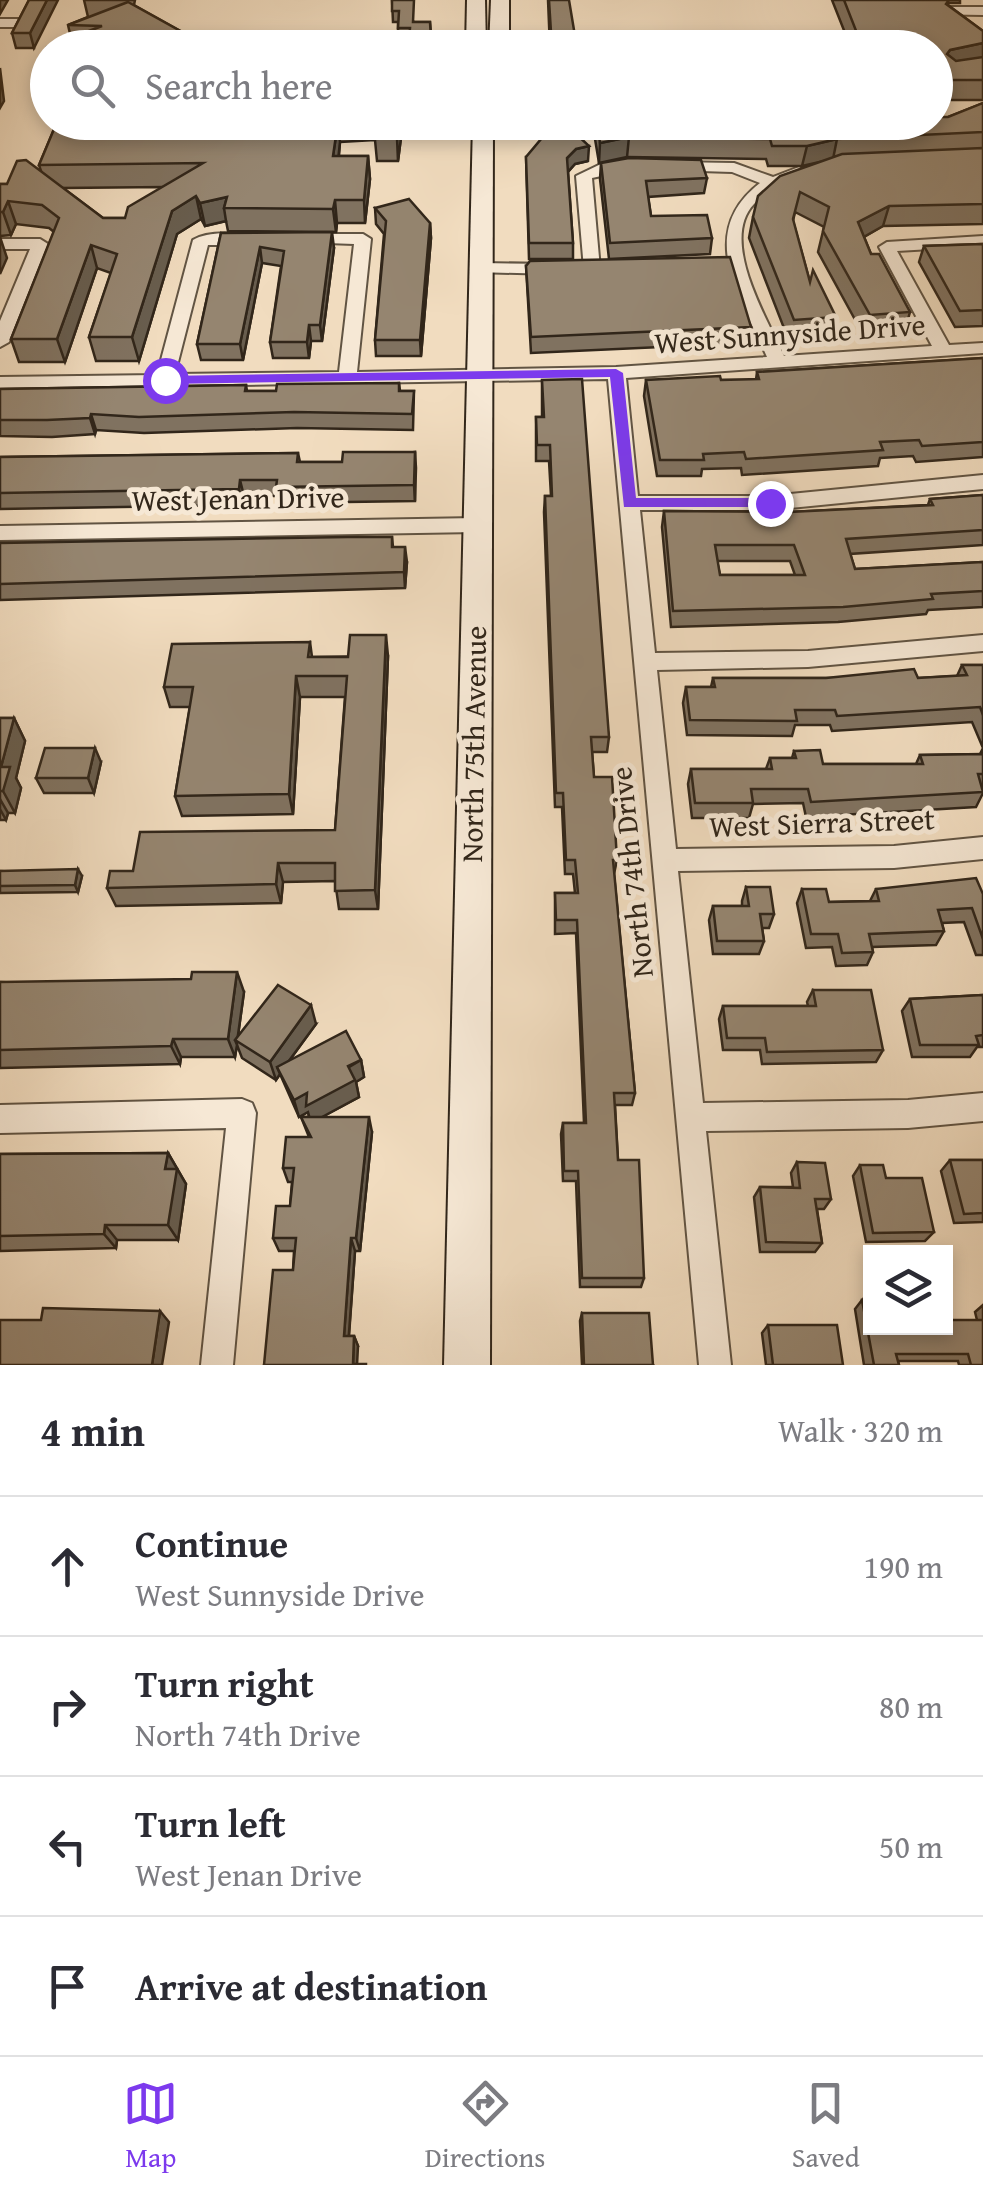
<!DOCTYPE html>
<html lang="en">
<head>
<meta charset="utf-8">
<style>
  body { margin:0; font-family:"Gentium Book Plus",serif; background:#f2f2f3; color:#2b2b33 }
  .controls { position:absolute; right:30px; bottom:30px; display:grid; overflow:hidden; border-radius:0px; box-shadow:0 5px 15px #0003 }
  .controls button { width:90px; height:90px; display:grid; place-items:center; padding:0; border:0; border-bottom:2px solid #e1e1e2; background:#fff; color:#2b2b33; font:50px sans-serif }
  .stop { position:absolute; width:30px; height:30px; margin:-22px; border:8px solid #7c3aed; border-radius:50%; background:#fff }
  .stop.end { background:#7c3aed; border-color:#fff; box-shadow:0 2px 10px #0008 }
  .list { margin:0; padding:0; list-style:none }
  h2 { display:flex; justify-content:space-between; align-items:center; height:130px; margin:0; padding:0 40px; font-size:42px }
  h2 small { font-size:32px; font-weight:400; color:#7c7c81 }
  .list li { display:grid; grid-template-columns:65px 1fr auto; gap:30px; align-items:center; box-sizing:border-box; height:140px; padding:0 40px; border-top:2px solid #e1e1e2 }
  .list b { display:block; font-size:38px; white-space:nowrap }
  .list p { margin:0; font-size:32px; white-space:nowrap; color:#7c7c81 }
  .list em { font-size:32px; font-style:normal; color:#7c7c81 }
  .icon { flex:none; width:55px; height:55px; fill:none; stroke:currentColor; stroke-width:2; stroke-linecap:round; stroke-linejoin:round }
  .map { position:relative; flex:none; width:983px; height:1365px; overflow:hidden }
  .search { position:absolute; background:#fff; box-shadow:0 5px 15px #0003; left:30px; right:30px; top:30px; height:110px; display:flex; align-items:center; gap:25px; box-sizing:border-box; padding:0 35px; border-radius:55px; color:#7c7c81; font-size:38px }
  .sheet { height:690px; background:#fff }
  nav { display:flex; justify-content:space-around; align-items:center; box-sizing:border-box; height:140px; border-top:2px solid #e1e1e2; background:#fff; font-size:28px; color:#7c7c81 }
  nav a { display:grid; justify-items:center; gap:5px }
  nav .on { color:#7c3aed }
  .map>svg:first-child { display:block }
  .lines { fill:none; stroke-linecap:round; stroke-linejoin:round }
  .minor-casing { stroke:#615443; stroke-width:4 }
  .secondary-casing { stroke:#31261a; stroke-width:4 }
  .minor { fill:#f6e8d5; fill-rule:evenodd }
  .secondary { fill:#f6e8d5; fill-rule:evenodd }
  .wall { fill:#807260; stroke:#31261a; stroke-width:2.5; fill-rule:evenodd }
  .shaded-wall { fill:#685d4e; stroke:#31261a; stroke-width:2.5 }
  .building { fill:#958570; stroke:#31261a; stroke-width:2.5; fill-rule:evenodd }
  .route { fill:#7c3aed }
  .labels { text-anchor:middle; stroke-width:10; stroke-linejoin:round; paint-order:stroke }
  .street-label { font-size:30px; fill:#31261a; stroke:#f6e8d5 }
</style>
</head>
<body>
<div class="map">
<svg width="983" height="1365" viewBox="0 0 983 1365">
  <rect width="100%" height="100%" fill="#f1dcbf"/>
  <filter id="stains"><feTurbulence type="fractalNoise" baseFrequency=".002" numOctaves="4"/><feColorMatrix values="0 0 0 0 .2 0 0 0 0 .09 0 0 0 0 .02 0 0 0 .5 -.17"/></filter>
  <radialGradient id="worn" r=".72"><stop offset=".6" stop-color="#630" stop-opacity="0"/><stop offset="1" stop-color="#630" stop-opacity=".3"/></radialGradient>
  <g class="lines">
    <!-- minor casing -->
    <g class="minor-casing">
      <g id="minor">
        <polygon points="927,7 983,7 983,15 922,14 921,11"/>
        <polygon points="0,19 18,19 24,23 18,27 0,27"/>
        <path d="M673,162l61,1 39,14 26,-10 8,5c-16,13 -37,16 -53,32 -35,36 13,115 30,152l148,-10 -53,-99 8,-5 96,-6v10l-86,5 52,94 34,-2v10l-357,25 12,118h132l213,-21v14l-213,21h-130l15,143 153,-2 175,-16v16l-175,16 -151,3 19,179 218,-3 89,-9v22l-89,9 -216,3 25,232 205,-3 75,-7v28l-75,7 -202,3 25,234h-32l-91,-986 -608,10v-12l157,-2 36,-135c14,-9 49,-9 63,0l-8,5h-40l-33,129 164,-2 15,-128 -55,-2 -2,-3 8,-5h58l8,5 -14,133 259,-5 151,-10c-26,-59 -72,-124 -7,-174l-28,-11 -64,-2v-6z"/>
        <polygon points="603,163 631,163 639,168 592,178 600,269 592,274 584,269 576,176"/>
        <polygon points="0,239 40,239 48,244 9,342 0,347 0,321 30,249 0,249"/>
        <polygon points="481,263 553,264 561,269 553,274 475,272 475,264"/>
        <polygon points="477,518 487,525 477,532 0,540 0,526"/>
        <polygon points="242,1099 252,1103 256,1113 233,1365 201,1365 226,1128 0,1133 0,1105"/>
      </g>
    </g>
    <!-- secondary casing -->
    <g class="secondary-casing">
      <g id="secondary">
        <polygon points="467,0 485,0 486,48 466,48"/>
        <polygon points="491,0 509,0 509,48 489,48"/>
        <polygon points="473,122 493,122 490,1365 444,1365"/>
      </g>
    </g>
    <!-- minor -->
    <use href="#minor" class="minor"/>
    <!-- secondary -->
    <use href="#secondary" class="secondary"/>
  </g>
  <!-- wall -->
  <g class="wall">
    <polygon points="29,0 34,48 16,48 12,33"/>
    <polygon points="84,0 135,0 134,5 211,48 48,48 48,51 47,47 71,38 68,25 88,17"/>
    <polygon points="392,0 414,22 430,22 432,48 410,48 409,39 398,39 398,22 393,22"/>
    <polygon points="548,0 577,48 550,48"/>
    <polygon points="832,0 960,0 960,3 948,3 948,5 983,31 983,100 939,100 936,92 936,48 851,48"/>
    <polygon points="983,103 983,224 883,226 864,237 871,254 910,312 904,333 864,336 818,252 824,227 795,212 793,221 810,282 836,317 831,338 789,341 749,238 753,217 817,163 802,166 768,166 766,159 627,157 599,163 595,139 596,122 936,122"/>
    <path d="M57,122h346l-5,39h-21l-2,-21 -35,2 -1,14h29l2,23 -5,44h-28l-1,9 -108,-1 -2,-10 -21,5 -4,-7 -24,15 -38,127h-43l-7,-24 22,-64 -14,-5 -32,94h-46l-8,-23 43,-107 -5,-4 -33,-4 -5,11 -11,1v-52h7l34,-13 -2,-6zM163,187l-38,31h-22l-40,-30z"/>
    <polygon points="526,157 588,161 575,164 568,172 573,243 573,259 529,259"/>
    <polygon points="601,163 707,178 704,193 648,197 651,216 712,238 710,254 609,259 600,179"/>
    <polygon points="375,208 430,223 431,238 421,356 376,356 375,340 384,234 376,224"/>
    <polygon points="221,233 334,248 322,341 311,341 309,358 273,358 270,342 281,266 262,263 243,360 201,360 197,344"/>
    <polygon points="983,244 983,326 955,327 919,262 924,246"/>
    <polygon points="526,266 751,327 748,343 531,353"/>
    <polygon points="983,358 983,457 916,462 913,456 880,458 878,466 742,475 741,468 702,469 701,476 657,476 644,396 646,380 756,380 757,372"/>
    <polygon points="542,380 609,737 607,752 592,752 594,777 617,860 614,874 635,1093 632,1105 615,1105 618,1160 644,1278 641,1287 580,1287 576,1181 563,1181 561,1134 563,1123 584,1123 576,933 555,934 555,893 575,893 573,874 565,874 562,807 555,807 544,512 545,496 551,496 549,461 536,461 536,417 542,417"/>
    <polygon points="399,383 400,391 414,391 413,430 297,428 144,433 96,430 95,434 52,437 0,436 0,389 246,385 247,391 276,391"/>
    <polygon points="415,452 415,501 279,503 278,496 244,496 242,505 0,509 0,457 298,453 300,462 342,462"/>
    <path d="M983,495v50l-133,9 5,15 128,-7v45l-55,3 -2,4 -88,8 -167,5 -9,-100 2,-16 125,1 139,-7 2,-6zM717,561h73l5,14h-75z"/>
    <polygon points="392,537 393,547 407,562 405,588 0,600 0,543"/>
    <polygon points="310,642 312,657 388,656 378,909 339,909 335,881 283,882 281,903 116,906 107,888 133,871 335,830 345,697 300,697 293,814 182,816 175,796 190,707 170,707 164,687"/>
    <polygon points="962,665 983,665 983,793 976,807 806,817 803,803 753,804 749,818 692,818 688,784 691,769 766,769 770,758 792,758 794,751 823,764 916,764 920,755 980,754 983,748 972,722 832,731 830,725 795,725 792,736 687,735 683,703 686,687 711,687 713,678 918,678 957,676"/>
    <polygon points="0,718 14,718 25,741 16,778 21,788 15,813 8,813 6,820 0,820"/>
    <polygon points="101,762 94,793 44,793 36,778"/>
    <polygon points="0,871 82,876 78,892 0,893"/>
    <polygon points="746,887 774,914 769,928 762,928 764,941 759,954 713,954 709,920 713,906 742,906 742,901"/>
    <polygon points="802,889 829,902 870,901 876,889 983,894 983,955 976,955 964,922 942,923 944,931 936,945 872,947 873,952 867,965 836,966 832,947 806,948 797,903"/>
    <polygon points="0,982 244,992 238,1036 316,1024 289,1061 361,1060 364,1077 356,1082 359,1097 322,1117 372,1132 360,1251 355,1251 349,1336 354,1336 358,1346 264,1365 293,1270 294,1251 279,1251 273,1238 290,1206 292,1182 288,1182 283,1168 309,1137 301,1117 309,1117 308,1112 299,1117 280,1074 276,1080 242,1058 237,1045 235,1057 181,1057 180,1064 0,1068"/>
    <polygon points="813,990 883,1050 876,1062 762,1064 760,1050 723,1050 719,1019 723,1006 808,1006 807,1002"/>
    <polygon points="983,995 983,1047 977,1047 970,1057 912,1057 902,1011 910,999"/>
    <polygon points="168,1153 186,1184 178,1240 117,1240 116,1248 0,1251 0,1154"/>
    <polygon points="950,1160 983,1160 983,1222 954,1223 941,1171"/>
    <polygon points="797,1162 831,1199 824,1209 817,1209 822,1243 815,1252 760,1252 754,1197 760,1187 793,1187 791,1173"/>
    <polygon points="860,1165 886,1178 934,1232 925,1241 866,1242 853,1176"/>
    <polygon points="862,1300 870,1328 977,1320 975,1312 983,1305 983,1365 959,1365 958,1361 898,1361 899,1365 864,1365 855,1309"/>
    <polygon points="582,1313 653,1365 582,1365 580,1321"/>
    <polygon points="768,1325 843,1365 766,1365 762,1333"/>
  </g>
  <!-- shaded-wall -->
  <g class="shaded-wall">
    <polygon points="0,0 8,0 0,14"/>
    <polygon points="47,0 58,0 34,48 30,33"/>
    <polygon points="983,43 983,62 944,69 947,54 950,50"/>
    <polygon points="0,68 4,101 0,108"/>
    <polygon points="338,122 340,142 336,179 333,156"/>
    <polygon points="399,122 403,122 398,161 397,138"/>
    <polygon points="629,137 627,157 599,163 600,143"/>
    <polygon points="837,139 833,159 802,166 807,146"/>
    <polygon points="589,146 588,161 575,164 566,174 567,158 576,149"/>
    <polygon points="368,156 370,179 365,223 364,200"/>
    <polygon points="196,196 201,219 177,234 139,361 132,337 172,211"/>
    <polygon points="227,197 224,208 226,221 205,226 200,203"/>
    <polygon points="335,200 337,223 336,232 333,209"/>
    <polygon points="8,201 16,224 11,235 3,212"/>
    <polygon points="889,206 883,226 853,243 858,222"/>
    <polygon points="430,223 431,238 421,356 420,340"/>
    <polygon points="332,232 334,248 322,341 320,325"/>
    <polygon points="0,237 7,258 0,274"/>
    <polygon points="91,245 97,268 65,362 57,339"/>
    <polygon points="260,247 262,263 243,360 240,344"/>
    <polygon points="309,325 311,341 309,358 307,342"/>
    <polygon points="91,414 96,430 95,434 90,418"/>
    <polygon points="415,452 416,468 415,501 414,485"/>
    <polygon points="240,480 244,496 242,505 239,489"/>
    <polygon points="405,547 407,562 405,588 404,572"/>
    <polygon points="386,635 388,656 378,909 375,890"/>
    <polygon points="296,676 300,697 293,814 289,794"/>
    <polygon points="14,718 25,741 16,778 21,788 15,813 3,791 1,767"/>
    <polygon points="95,748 101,762 94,793 88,778"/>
    <polygon points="0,799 8,813 6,820 0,809"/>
    <polygon points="278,863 283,882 281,903 276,884"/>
    <polygon points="78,869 82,876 78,892 75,885"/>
    <polygon points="237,972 244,992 237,1042 235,1040 237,1045 235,1057 228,1039"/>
    <polygon points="311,1005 316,1024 280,1073 277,1067 280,1074 276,1080 270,1062"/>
    <polygon points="173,1039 181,1057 180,1064 171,1046"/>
    <polygon points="361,1060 364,1077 356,1082 359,1097 311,1123 308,1112 299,1117 294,1100"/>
    <polygon points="369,1117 372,1132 360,1251 356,1238"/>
    <polygon points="168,1153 186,1184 178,1240 168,1225 165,1169"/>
    <polygon points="105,1225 117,1240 116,1248 104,1234"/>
    <polygon points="351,1238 355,1251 348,1346 344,1336"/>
    <polygon points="160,1311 169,1322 162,1365 152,1365"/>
    <polygon points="354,1336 358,1346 357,1365 353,1365"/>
  </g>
  <!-- building -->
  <g class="building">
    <polygon points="29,0 47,0 30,33 12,33"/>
    <polygon points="392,0 414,0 413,22 430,22 431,40 409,40 410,28 398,28 399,11 392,11"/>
    <polygon points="549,0 569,0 577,48 552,48"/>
    <polygon points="844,0 949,0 946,4 983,31 983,43 950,50 947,54 956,61 983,57 983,80 945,80 936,61 936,48 929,48 928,46 862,46"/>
    <polygon points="128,2 211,48 47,47 102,26 68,25"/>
    <polygon points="662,44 803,48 610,48"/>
    <polygon points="983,103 983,132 837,139 807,146 772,146 770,139 629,137 600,143 597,122 936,122 936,117 948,117"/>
    <polygon points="57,122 338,122 333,156 368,156 364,200 335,200 333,209 224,208 227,197 200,203 196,196 172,211 132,337 89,337 117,254 91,245 57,339 11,339 59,218 42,205 8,201 3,212 0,212 0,184 7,184 17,161 26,160 103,218 125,218 128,207 203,163 39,165"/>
    <polygon points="377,122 399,122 397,138 375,139"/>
    <polygon points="573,131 589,146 576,149 567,158 573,243 529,243 526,157 542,138"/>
    <polygon points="983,148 983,204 889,206 858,222 871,254 879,254 910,312 870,315 823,231 829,207 800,192 793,219 810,282 813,270 836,317 794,320 753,217 758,196 780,176 842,154"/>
    <polygon points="629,158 701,160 707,178 646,181 651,216 707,215 712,238 610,243 601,163"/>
    <polygon points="409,199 430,223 420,340 375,340 386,221 375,208"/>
    <polygon points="332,232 320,325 309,325 307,342 270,342 284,251 260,247 240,344 197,344 221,233"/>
    <polygon points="983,244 983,310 960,311 924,246"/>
    <polygon points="730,257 751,327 531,337 526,266 530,261"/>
    <polygon points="983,358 983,442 922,446 919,440 880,442 883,450 746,459 744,452 703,454 704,460 660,460 646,380 720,376 721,380 759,379 757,372"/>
    <polygon points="582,379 609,737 591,737 594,777 612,777 617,860 613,860 635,1093 614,1093 618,1160 639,1160 644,1278 582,1278 578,1171 564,1171 563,1123 586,1123 577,920 556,920 555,893 578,893 575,860 566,860 563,793 556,793 545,496 552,496 550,445 537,445 536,417 544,417 542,380"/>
    <polygon points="399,383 399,391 414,391 412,414 294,412 139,417 91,414 90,418 47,420 0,420 0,389 246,385 245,391 276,391 277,384"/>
    <polygon points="343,452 415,452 414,485 276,487 277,480 240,480 239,489 0,493 0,457 298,453 297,462 342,462"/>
    <path d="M983,495v35l-137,9 9,30 128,-7v29l-52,3 2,5 -90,8 -170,4 -9,-100 125,1 144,-7 -3,-6zM715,545h79l11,30h-85z"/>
    <polygon points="348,537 392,537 392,547 405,547 404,572 0,584 0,543"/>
    <polygon points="350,635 386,635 375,890 335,891 335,863 278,863 276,884 107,888 110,871 133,871 140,832 335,830 347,676 296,676 289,794 175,796 193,687 164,687 172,644 310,642 308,657 348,657"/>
    <polygon points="962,665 983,665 983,715 980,707 837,716 835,710 795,710 797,721 690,720 686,687 715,687 713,678 826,678 914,669 918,678 967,675"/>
    <polygon points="0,718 14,718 1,767 10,767 3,791 0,791"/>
    <polygon points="45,748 95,748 88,778 36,778"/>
    <polygon points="820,750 823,764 923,764 920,755 983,754 983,774 978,774 983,792 811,802 808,789 751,789 753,803 695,803 691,769 772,769 770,758 796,758 794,751"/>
    <polygon points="78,869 75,885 0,886 0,871"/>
    <polygon points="976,878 983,894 983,939 972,908 938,910 944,931 869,934 873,952 842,953 838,934 811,934 802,889 826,889 829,902 879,901 876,889"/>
    <polygon points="746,887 770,887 774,914 760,914 764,941 717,941 713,906 749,906"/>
    <polygon points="192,972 237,972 228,1039 173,1039 171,1046 0,1050 0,982 191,979"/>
    <polygon points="278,985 311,1005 270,1062 235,1040"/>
    <polygon points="813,990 871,990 883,1050 767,1052 765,1038 727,1038 723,1006 816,1006"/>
    <polygon points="983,995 983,1035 976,1036 979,1045 920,1045 910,999"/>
    <polygon points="346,1031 361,1060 348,1066 355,1080 306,1106 307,1093 294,1100 277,1067"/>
    <polygon points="301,1117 369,1117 356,1238 351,1238 344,1336 354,1336 353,1364 366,1364 366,1365 264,1365 273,1270 293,1270 296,1238 273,1238 276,1206 290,1206 294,1168 283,1168 286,1137 311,1137"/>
    <polygon points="168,1153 165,1169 177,1169 168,1225 105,1225 104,1234 0,1236 0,1154"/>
    <polygon points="950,1160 983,1160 983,1213 964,1214"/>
    <polygon points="797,1162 825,1163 831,1199 815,1199 822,1243 766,1242 760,1187 800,1188"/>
    <polygon points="860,1165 883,1165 886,1178 922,1178 934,1232 873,1233"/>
    <polygon points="862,1300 870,1300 870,1328 946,1328 946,1320 983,1320 983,1365 971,1365 968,1354 896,1354 899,1365 874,1365"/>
    <polygon points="43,1308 160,1311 152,1365 0,1365 0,1320 41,1320"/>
    <polygon points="582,1313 649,1313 653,1365 584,1365"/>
    <polygon points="768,1325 837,1325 843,1365 773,1365"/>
  </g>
  <!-- route -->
  <polygon class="route" points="616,369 623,373 636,498 770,498 775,500 775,507 624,507 610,377 165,384 159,380 165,376"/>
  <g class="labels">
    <!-- street labels -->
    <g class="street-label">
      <text transform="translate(790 334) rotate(-4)" y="10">West Sunnyside Drive</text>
      <text transform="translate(238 499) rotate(-1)" y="10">West Jenan Drive</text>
      <text transform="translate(474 744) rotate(-89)" y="10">North 75th Avenue</text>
      <text transform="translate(822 823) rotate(-2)" y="10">West Sierra Street</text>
      <text transform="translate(632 872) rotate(-96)" y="10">North 74th Drive</text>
    </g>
  </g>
  <rect width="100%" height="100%" filter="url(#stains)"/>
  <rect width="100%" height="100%" fill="url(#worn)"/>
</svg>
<div class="controls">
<button><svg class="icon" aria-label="layers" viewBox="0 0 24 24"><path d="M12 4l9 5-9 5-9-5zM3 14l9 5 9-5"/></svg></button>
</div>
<div class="stop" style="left:165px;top:380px"></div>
<div class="stop end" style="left:770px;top:503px"></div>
<div class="search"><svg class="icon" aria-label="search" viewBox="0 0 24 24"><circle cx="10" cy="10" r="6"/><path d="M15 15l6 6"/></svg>Search here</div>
</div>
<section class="sheet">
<h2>4 min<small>Walk · 320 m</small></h2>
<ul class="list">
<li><svg class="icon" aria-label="ahead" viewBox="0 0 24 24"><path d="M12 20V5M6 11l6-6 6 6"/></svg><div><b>Continue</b><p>West Sunnyside Drive</p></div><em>190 m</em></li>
<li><svg class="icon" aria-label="right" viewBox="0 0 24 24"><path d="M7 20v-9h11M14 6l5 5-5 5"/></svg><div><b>Turn right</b><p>North 74th Drive</p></div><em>80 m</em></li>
<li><svg class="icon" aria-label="left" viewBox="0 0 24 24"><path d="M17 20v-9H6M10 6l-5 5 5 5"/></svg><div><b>Turn left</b><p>West Jenan Drive</p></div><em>50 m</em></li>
<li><svg class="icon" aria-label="arrive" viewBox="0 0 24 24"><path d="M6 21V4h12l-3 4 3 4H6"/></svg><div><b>Arrive at destination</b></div></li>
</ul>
</section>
<nav>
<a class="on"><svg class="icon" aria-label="map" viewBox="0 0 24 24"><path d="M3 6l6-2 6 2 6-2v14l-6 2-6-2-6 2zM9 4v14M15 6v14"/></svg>Map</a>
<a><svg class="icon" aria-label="directions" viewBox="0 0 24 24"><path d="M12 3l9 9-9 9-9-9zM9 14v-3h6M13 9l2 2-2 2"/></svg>Directions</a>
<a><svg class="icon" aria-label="saved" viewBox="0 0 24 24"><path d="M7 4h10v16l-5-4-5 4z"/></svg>Saved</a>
</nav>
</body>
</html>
